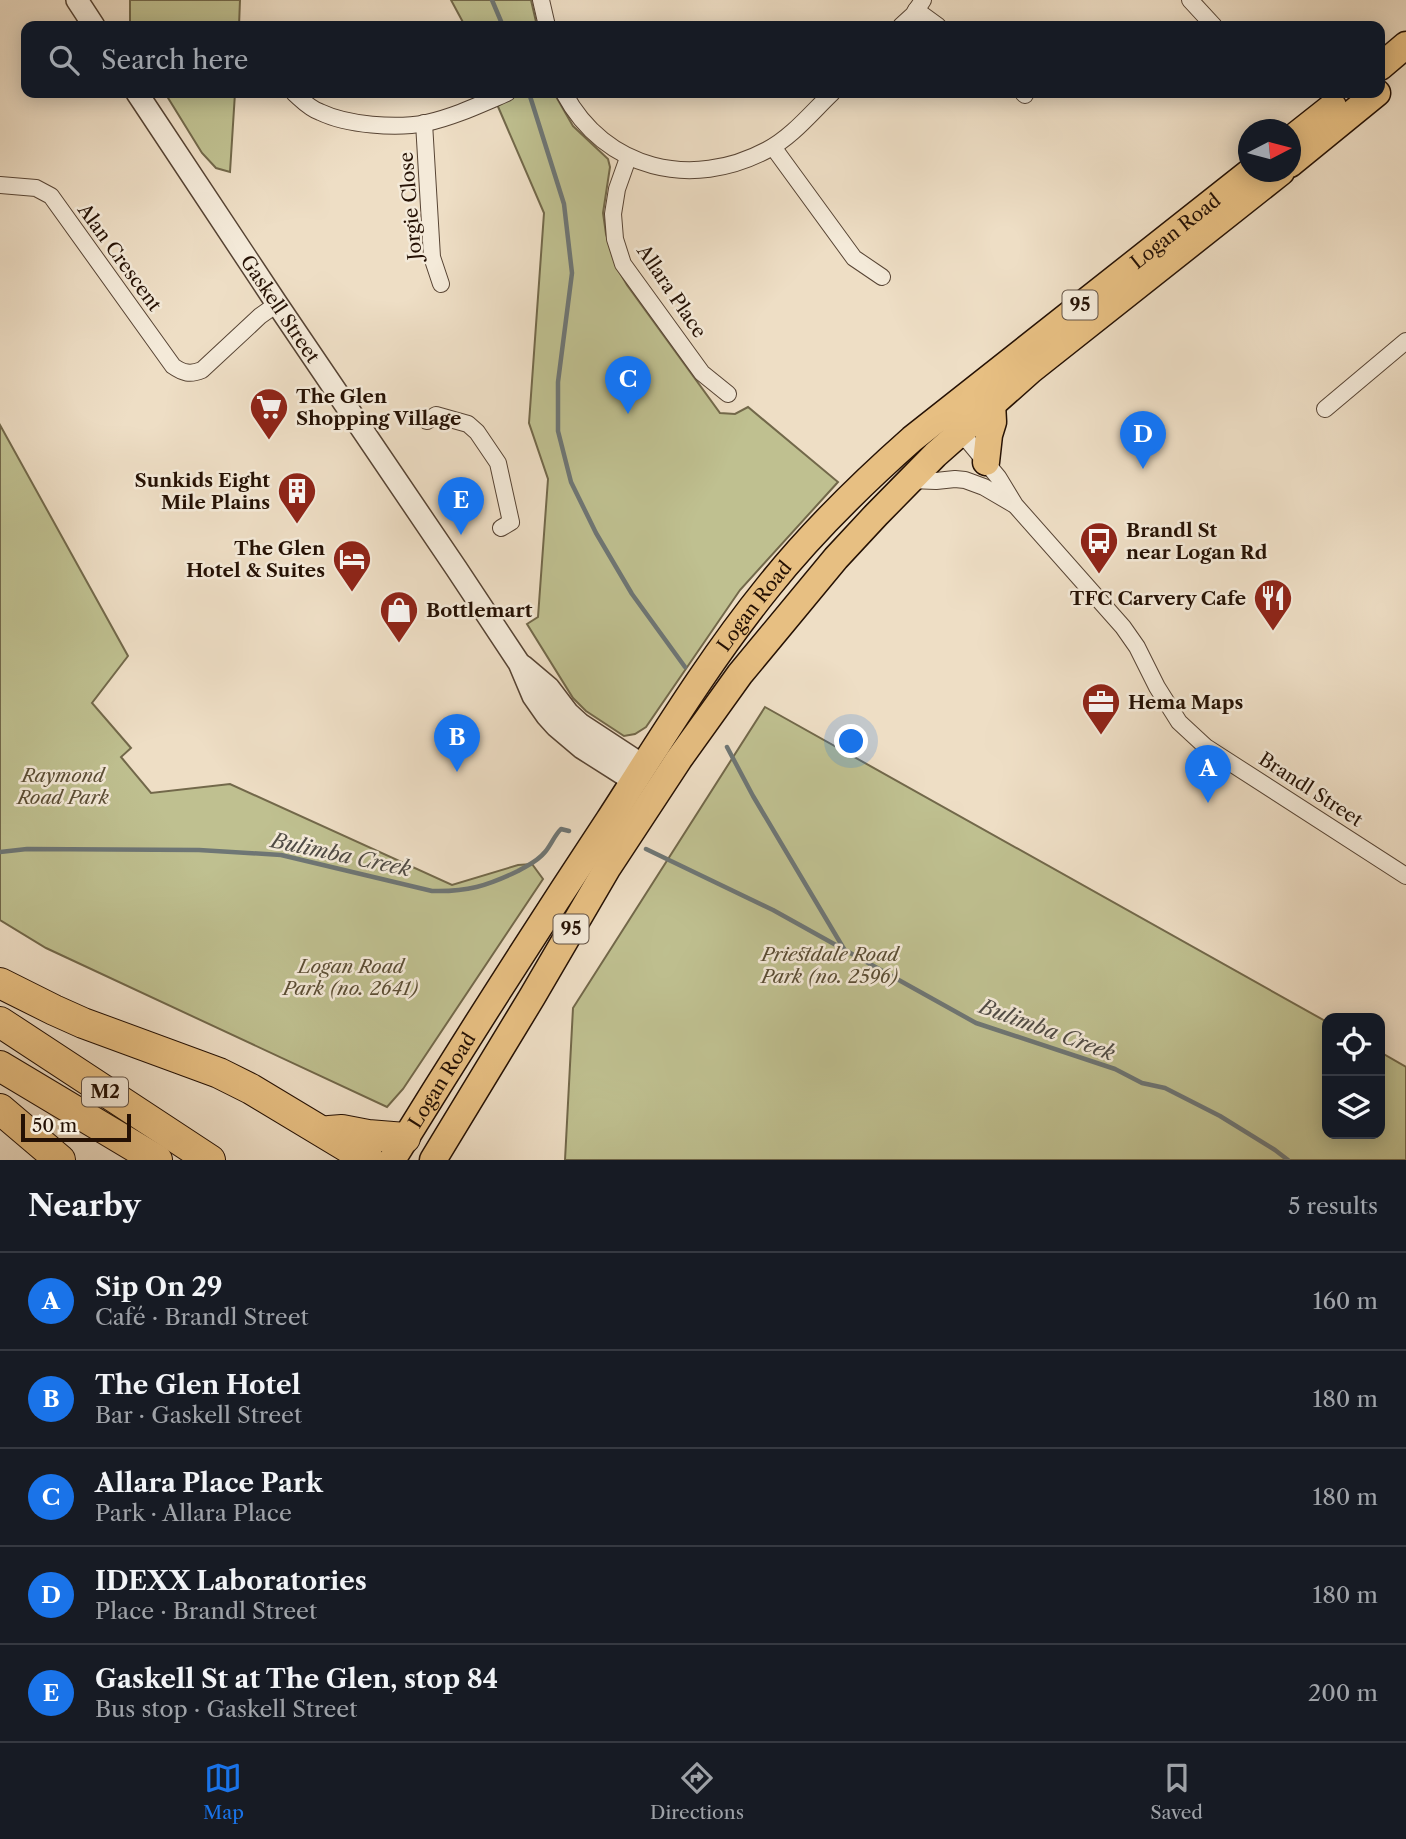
<!DOCTYPE html>
<html lang="en">
<head>
<meta charset="utf-8">
<style>
  body { margin:0; font-family:"Libre Caslon Text",serif; background:#242831; color:#f1f3f6 }
  .controls { position:absolute; right:21px; bottom:21px; display:grid; overflow:hidden; border-radius:14px; box-shadow:0 4px 18px #0003 }
  .controls button { width:63px; height:63px; display:grid; place-items:center; padding:0; border:0; border-bottom:2px solid #363941; background:#171b24; color:#f1f3f6; font:35px sans-serif }
  .compass { position:absolute; left:1238px; top:119px; width:63px; height:63px; border-radius:50%; background:#171b24; box-shadow:0 4px 18px #0003; rotate:84deg }
  .scale { position:absolute; left:21px; bottom:18px; width:110px; box-sizing:border-box; padding-left:7px; border:4px solid #251104; border-top:0; font-size:19px; line-height:24px; white-space:nowrap; color:#251104; -webkit-text-stroke:5px #f4ead9; paint-order:stroke }
  .you { position:absolute; left:852px; top:742px; width:24px; height:24px; margin:-18px; border:5px solid #fff; border-radius:50%; background:#1a73e8; box-shadow:0 0 0 10px #1a73e833 }
  .badge { display:grid; place-items:center; width:46px; height:46px; border-radius:50%; background:#1a73e8; color:#fff; font-size:23px; font-weight:700 }
  .pin { position:absolute; translate:-50% -58px; filter:drop-shadow(0 2px 4px #0008) }
  .pin::after { content:''; position:absolute; top:37px; width:24px; height:21px; background:inherit; clip-path:polygon(0 0,100% 0,50% 100%) }
  .list { margin:0; padding:0; list-style:none }
  h2 { display:flex; justify-content:space-between; align-items:center; height:91px; margin:0; padding:0 28px; font-size:30px }
  h2 small { font-size:23px; font-weight:400; color:#9ea1a6 }
  .list li { display:grid; grid-template-columns:46px 1fr auto; gap:21px; align-items:center; box-sizing:border-box; height:98px; padding:0 28px; border-top:2px solid #363941 }
  .list b { display:block; font-size:26px; white-space:nowrap }
  .list p { margin:0; font-size:23px; white-space:nowrap; color:#9ea1a6 }
  .list em { font-size:23px; font-style:normal; color:#9ea1a6 }
  .icon { flex:none; width:38px; height:38px; fill:none; stroke:currentColor; stroke-width:2; stroke-linecap:round; stroke-linejoin:round }
  .map { position:relative; flex:none; width:1406px; height:1160px; overflow:hidden }
  .search { position:absolute; background:#171b24; box-shadow:0 4px 18px #0003; left:21px; right:21px; top:21px; height:77px; display:flex; align-items:center; gap:18px; box-sizing:border-box; padding:0 24px; border-radius:14px; color:#9ea1a6; font-size:26px }
  .sheet { height:581px; background:#171b24 }
  nav { display:flex; justify-content:space-around; align-items:center; box-sizing:border-box; height:98px; border-top:2px solid #363941; background:#171b24; font-size:19px; color:#9ea1a6 }
  nav a { display:grid; justify-items:center; gap:4px }
  nav .on { color:#1a73e8 }
  .map>svg:first-child { display:block }
  .green { fill:#bfc090; stroke:#72684a; stroke-width:2 }
  .lines { fill:none; stroke-linecap:round; stroke-linejoin:round }
  .stream { stroke:#6e7675; stroke-width:4.5 }
  .minor-casing { stroke:#574434; stroke-width:18 }
  .tertiary-casing { stroke:#574434; stroke-width:24 }
  .primary-casing { stroke:#251104; stroke-width:29 }
  .motorway-casing { stroke:#251104; stroke-width:32 }
  .minor { stroke:#f4ead9; stroke-width:16 }
  .tertiary { stroke:#f4ead9; stroke-width:21 }
  .primary { stroke:#e7bf82; stroke-width:26 }
  .motorway { stroke:#e7bf82; stroke-width:30 }
  .labels { text-anchor:middle; stroke-width:5; stroke-linejoin:round; paint-order:stroke }
  .shield { fill:#f4ead9; stroke:#635244; stroke-width:2 }
  .shield-label { font-size:18px; font-weight:bold; fill:#251104 }
  .street-label { font-size:19px; fill:#251104; stroke:#f4ead9 }
  .poi-label { font-size:19px; font-weight:bold; fill:#251104; stroke:#f4ead9; text-anchor:start }
  .park-label { font-size:19px; font-style:italic; fill:#5b4e35; stroke:#f4ead9 }
  .water-label { font-size:21px; font-style:italic; fill:#504c46; stroke:#f4ead9 }
</style>
</head>
<body>
<div class="map">
<svg width="1406" height="1160" viewBox="0 0 1406 1160">
  <rect width="100%" height="100%" fill="#eedec5"/>
  <filter id="stains"><feTurbulence type="fractalNoise" baseFrequency=".00286" numOctaves="4"/><feColorMatrix values="0 0 0 0 .2 0 0 0 0 .09 0 0 0 0 .02 0 0 0 .5 -.17"/></filter>
  <radialGradient id="worn" r=".72"><stop offset=".6" stop-color="#630" stop-opacity="0"/><stop offset="1" stop-color="#630" stop-opacity=".3"/></radialGradient>
  <!-- green -->
  <g class="green">
    <polygon points="130,0 240,0 239,26 130,26"/>
    <polygon points="451,0 531,0 537,26 465,26"/>
    <polygon points="165,93 235,93 230,172 216,168 202,153"/>
    <polygon points="517,93 554,93 573,126 608,159 610,167 603,213 606,234 616,266 627,285 720,413 735,414 748,407 838,482 740,590 646,727 635,734 624,736 586,711 573,698 527,624 538,617 548,479 529,423 544,213 496,102"/>
    <polygon points="0,425 128,656 92,703 131,748 121,757 151,793 230,784 452,885 518,865 532,864 543,879 403,1089 387,1107 46,948 0,920"/>
    <polygon points="765,707 1327,1022 1327,1134 1380,1134 1380,1052 1406,1067 1406,1160 565,1160 573,1008"/>
  </g>
  <g class="lines">
    <!-- stream -->
    <g class="stream">
      <polyline points="492,0 503,26"/>
      <polyline points="529,93 564,204 572,273 558,382 558,431 571,482 596,533 632,594 685,667"/>
      <polyline points="727,747 753,796 844,949"/>
      <polyline points="646,849 773,910 976,1023 1115,1069 1142,1083 1165,1088 1220,1116 1275,1150 1288,1160"/>
      <path d="M0,852l27,-3 172,1 82,5 151,36c35,1 55,-5 86,-20 10,-6 19,-9 27,-19 6,-7 9,-16 16,-23l8,2"/>
    </g>
    <!-- minor casing -->
    <g class="minor-casing">
      <g id="minor">
        <polyline points="541,0 547,26"/>
        <polyline points="1190,0 1214,26"/>
        <polyline points="916,10 938,26"/>
        <polyline points="901,26 913,15 923,0"/>
        <path d="M294,93c8,7 15,15 26,19 27,13 76,17 106,11 28,-6 55,-19 81,-30"/>
        <path d="M564,93c41,77 128,97 203,57 25,-13 45,-38 65,-57"/>
        <polyline points="1023,93 1025,95"/>
        <polyline points="424,123 432,257 441,284"/>
        <polyline points="773,147 854,258 882,277"/>
        <polyline points="628,158 617,189 613,214 615,239 623,264 702,373 728,394"/>
        <path d="M0,185l36,3 15,8 122,170c10,7 17,9 29,4l58,-54 17,-12"/>
        <polyline points="1325,409 1406,341"/>
        <polyline points="427,421 436,415 468,424 477,432 498,463 511,522 501,528"/>
        <polyline points="951,433 958,434 969,442 998,477 1015,505 1123,627 1137,647 1157,687 1179,722 1206,747 1406,876"/>
        <polyline points="910,480 936,481 955,479 965,480 984,487 1013,504"/>
      </g>
    </g>
    <!-- tertiary casing -->
    <g class="tertiary-casing">
      <g id="tertiary">
        <polyline points="77,0 94,26"/>
        <path id="s1" d="M137,93l140,211 179,264 63,95 14,33 14,20 9,10 26,22 52,33"/>
        <polyline points="523,666 549,688 568,713 580,724 644,766"/>
      </g>
    </g>
    <!-- primary casing -->
    <g class="primary-casing">
      <g id="primary">
        <polyline points="1380,67 1406,45"/>
        <polyline points="1290,140 1333,106"/>
        <polyline points="1290,164 1377,93"/>
        <polyline points="986,462 989,435 993,422 992,403"/>
        <path id="s2" d="M392,1160c71,-115 143,-228 217,-340 51,-79 100,-160 159,-233 43,-54 92,-102 144,-148l338,-267"/>
        <polyline points="433,1160 532,997 608,867 679,759 740,674 836,558 876,515 935,455 1031,370 1281,172"/>
      </g>
    </g>
    <!-- motorway casing -->
    <g class="motorway-casing">
      <g id="motorway">
        <polyline points="0,983 54,1010 83,1023 219,1073 251,1089 369,1160"/>
        <polyline points="0,1022 210,1160"/>
        <polyline points="0,1066 157,1160"/>
        <polyline points="0,1109 60,1160"/>
        <polyline points="329,1131 342,1130 368,1135 405,1138"/>
      </g>
    </g>
    <!-- minor -->
    <use href="#minor" class="minor"/>
    <!-- tertiary -->
    <use href="#tertiary" class="tertiary"/>
    <!-- primary -->
    <use href="#primary" class="primary"/>
    <!-- motorway -->
    <use href="#motorway" class="motorway"/>
  </g>
  <!-- icons -->
  <defs>
    <g id="supermarket-pin" transform="scale(2.0125)"><path d="M0 17L-7.5 6A9.5 9.5 0 1 1 7.5 6Z" fill="#8f2418" stroke="#f4ead9"/><path d="M-6-5.5h2.5l.6 2H6L4.5 2H-2.5L-4.4-4H-6ZM-1.5 3.2a1.3 1.3 0 1 0 .1 0ZM3 3.2a1.3 1.3 0 1 0 .1 0Z" fill="#fff"/></g>
    <g id="building-pin" transform="scale(2.0125)"><path d="M0 17L-7.5 6A9.5 9.5 0 1 1 7.5 6Z" fill="#8f2418" stroke="#f4ead9"/><path d="M-4-6H4V6H1V3H-1V6H-4ZM-2.5-4.3h1.7v1.8h-1.7ZM.8-4.3h1.7v1.8H.8ZM-2.5-1h1.7V.8h-1.7ZM.8-1h1.7V.8H.8Z" fill="#fff"/></g>
    <g id="bus-pin" transform="scale(2.0125)"><path d="M0 17L-7.5 6A9.5 9.5 0 1 1 7.5 6Z" fill="#8f2418" stroke="#f4ead9"/><path d="M-5-6H5V4H4V6H2V4H-2V6H-4V4H-5ZM-3.5-4V0h7V-4ZM-3.5 1.2v1.5H-2V1.2ZM2 1.2v1.5H3.5V1.2Z" fill="#fff"/></g>
    <g id="hotel-pin" transform="scale(2.0125)"><path d="M0 17L-7.5 6A9.5 9.5 0 1 1 7.5 6Z" fill="#8f2418" stroke="#f4ead9"/><path d="M-6-4.5h1.5V1H6V5H4.5V3h-9V5H-6ZM-4 0a1.8 1.8 0 1 1 3.6 0ZM.5 0V-2.5h3Q6-2.5 6 0Z" fill="#fff"/></g>
    <g id="restaurant-pin" transform="scale(2.0125)"><path d="M0 17L-7.5 6A9.5 9.5 0 1 1 7.5 6Z" fill="#8f2418" stroke="#f4ead9"/><path d="M-5-6h1v4h1v-4h1v4h1v-4h1v5L-1.5 .5V6h-2V.5L-5-1ZM5-6V6H3V1.5H1.5Q1.5-4 5-6Z" fill="#fff"/></g>
    <g id="shop-pin" transform="scale(2.0125)"><path d="M0 17L-7.5 6A9.5 9.5 0 1 1 7.5 6Z" fill="#8f2418" stroke="#f4ead9"/><path d="M-5-2.5h2.3a2.7 3.5 0 0 1 5.4 0H5L5.5 6h-11ZM-1.5-2.5h3a1.5 2.3 0 0 0-3 0Z" fill="#fff"/></g>
    <g id="office-pin" transform="scale(2.0125)"><path d="M0 17L-7.5 6A9.5 9.5 0 1 1 7.5 6Z" fill="#8f2418" stroke="#f4ead9"/><path d="M-6-3h4V-5.5h4V-3h4V5H-6ZM-1-4.5V-3h2v-1.5ZM-6 0V1H6V0Z" fill="#fff"/></g>
  </defs>
  <g fill-rule="evenodd">
    <use href="#supermarket-pin" x="269" y="407"/>
    <use href="#building-pin" x="297" y="491"/>
    <use href="#bus-pin" x="1099" y="541"/>
    <use href="#hotel-pin" x="352" y="559"/>
    <use href="#restaurant-pin" x="1273" y="598"/>
    <use href="#shop-pin" x="399" y="610"/>
    <use href="#office-pin" x="1101" y="702"/>
  </g>
  <g class="labels">
    <!-- shield labels -->
    <g class="shield">
      <rect x="1062.5" y="290.5" width="35" height="29" rx="5"/>
      <rect x="553.5" y="914.5" width="35" height="29" rx="5"/>
      <rect x="82" y="1077.5" width="46" height="29" rx="5"/>
    </g>
    <g class="shield-label">
      <text x="1080" y="311">95</text>
      <text x="571" y="935">95</text>
      <text x="105" y="1098">M2</text>
    </g>
    <!-- street labels -->
    <g class="street-label">
      <text transform="translate(410 206) rotate(-95)" y="7">Jorgie Close</text>
      <text dy="7" stroke="none"><textPath href="#s2" startOffset="1228">Logan Road</textPath></text>
      <text transform="translate(120 257) rotate(54)" y="7">Alan Crescent</text>
      <text transform="translate(672 291) rotate(56)" y="7">Allara Place</text>
      <text dy="7" stroke="none"><textPath href="#s1" startOffset="259">Gaskell Street</textPath></text>
      <text dy="7" stroke="none"><textPath href="#s2" startOffset="662">Logan Road</textPath></text>
      <text transform="translate(1311 789) rotate(33)" y="7">Brandl Street</text>
      <text dy="7" stroke="none"><textPath href="#s2" startOffset="94">Logan Road</textPath></text>
    </g>
    <!-- poi labels -->
    <g class="poi-label">
      <text x="296" y="403">The Glen<tspan x="296" dy="22">Shopping Village</tspan></text>
      <text x="270" y="487" text-anchor="end">Sunkids Eight<tspan x="270" dy="22">Mile Plains</tspan></text>
      <text x="1126" y="537">Brandl St<tspan x="1126" dy="22">near Logan Rd</tspan></text>
      <text x="325" y="555" text-anchor="end">The Glen<tspan x="325" dy="22">Hotel &amp; Suites</tspan></text>
      <text x="1246" y="605" text-anchor="end">TFC Carvery Cafe</text>
      <text x="426" y="617">Bottlemart</text>
      <text x="1128" y="709">Hema Maps</text>
    </g>
    <!-- park labels -->
    <g class="park-label">
      <text x="63" y="782">Raymond<tspan x="63" dy="22">Road Park</tspan></text>
      <text x="830" y="961">Priestdale Road<tspan x="830" dy="22">Park (no. 2596)</tspan></text>
      <text x="351" y="973">Logan Road<tspan x="351" dy="22">Park (no. 2641)</tspan></text>
    </g>
    <!-- water labels -->
    <g class="water-label">
      <text transform="translate(341 855) rotate(12)" y="7">Bulimba Creek</text>
      <text transform="translate(1047 1030) rotate(20)" y="7">Bulimba Creek</text>
    </g>
  </g>
  <rect width="100%" height="100%" filter="url(#stains)"/>
  <rect width="100%" height="100%" fill="url(#worn)"/>
</svg>
<div class="controls">
<button><svg class="icon" aria-label="locate" viewBox="0 0 24 24"><circle cx="12" cy="12" r="6"/><path d="M12 2v4M12 18v4M2 12h4M18 12h4"/></svg></button>
<button><svg class="icon" aria-label="layers" viewBox="0 0 24 24"><path d="M12 4l9 5-9 5-9-5zM3 14l9 5 9-5"/></svg></button>
</div>
<svg class="compass" viewBox="-18 -18 36 36"><path d="M0-13l5 13h-10z" fill="#e53935"/><path d="M0 13l5-13h-10z" fill="#9ea1a6"/></svg>
<div class="scale">50 m</div>
<div class="you"></div>
<div class="pin badge" style="left:1208px;top:803px">A</div>
<div class="pin badge" style="left:457px;top:772px">B</div>
<div class="pin badge" style="left:628px;top:414px">C</div>
<div class="pin badge" style="left:1143px;top:469px">D</div>
<div class="pin badge" style="left:461px;top:535px">E</div>
<div class="search"><svg class="icon" aria-label="search" viewBox="0 0 24 24"><circle cx="10" cy="10" r="6"/><path d="M15 15l6 6"/></svg>Search here</div>
</div>
<section class="sheet">
<h2>Nearby<small>5 results</small></h2>
<ul class="list">
<li><span class="badge">A</span><div><b>Sip On 29</b><p>Café · Brandl Street</p></div><em>160 m</em></li>
<li><span class="badge">B</span><div><b>The Glen Hotel</b><p>Bar · Gaskell Street</p></div><em>180 m</em></li>
<li><span class="badge">C</span><div><b>Allara Place Park</b><p>Park · Allara Place</p></div><em>180 m</em></li>
<li><span class="badge">D</span><div><b>IDEXX Laboratories</b><p>Place · Brandl Street</p></div><em>180 m</em></li>
<li><span class="badge">E</span><div><b>Gaskell St at The Glen, stop 84</b><p>Bus stop · Gaskell Street</p></div><em>200 m</em></li>
</ul>
</section>
<nav>
<a class="on"><svg class="icon" aria-label="map" viewBox="0 0 24 24"><path d="M3 6l6-2 6 2 6-2v14l-6 2-6-2-6 2zM9 4v14M15 6v14"/></svg>Map</a>
<a><svg class="icon" aria-label="directions" viewBox="0 0 24 24"><path d="M12 3l9 9-9 9-9-9zM9 14v-3h6M13 9l2 2-2 2"/></svg>Directions</a>
<a><svg class="icon" aria-label="saved" viewBox="0 0 24 24"><path d="M7 4h10v16l-5-4-5 4z"/></svg>Saved</a>
</nav>
</body>
</html>
